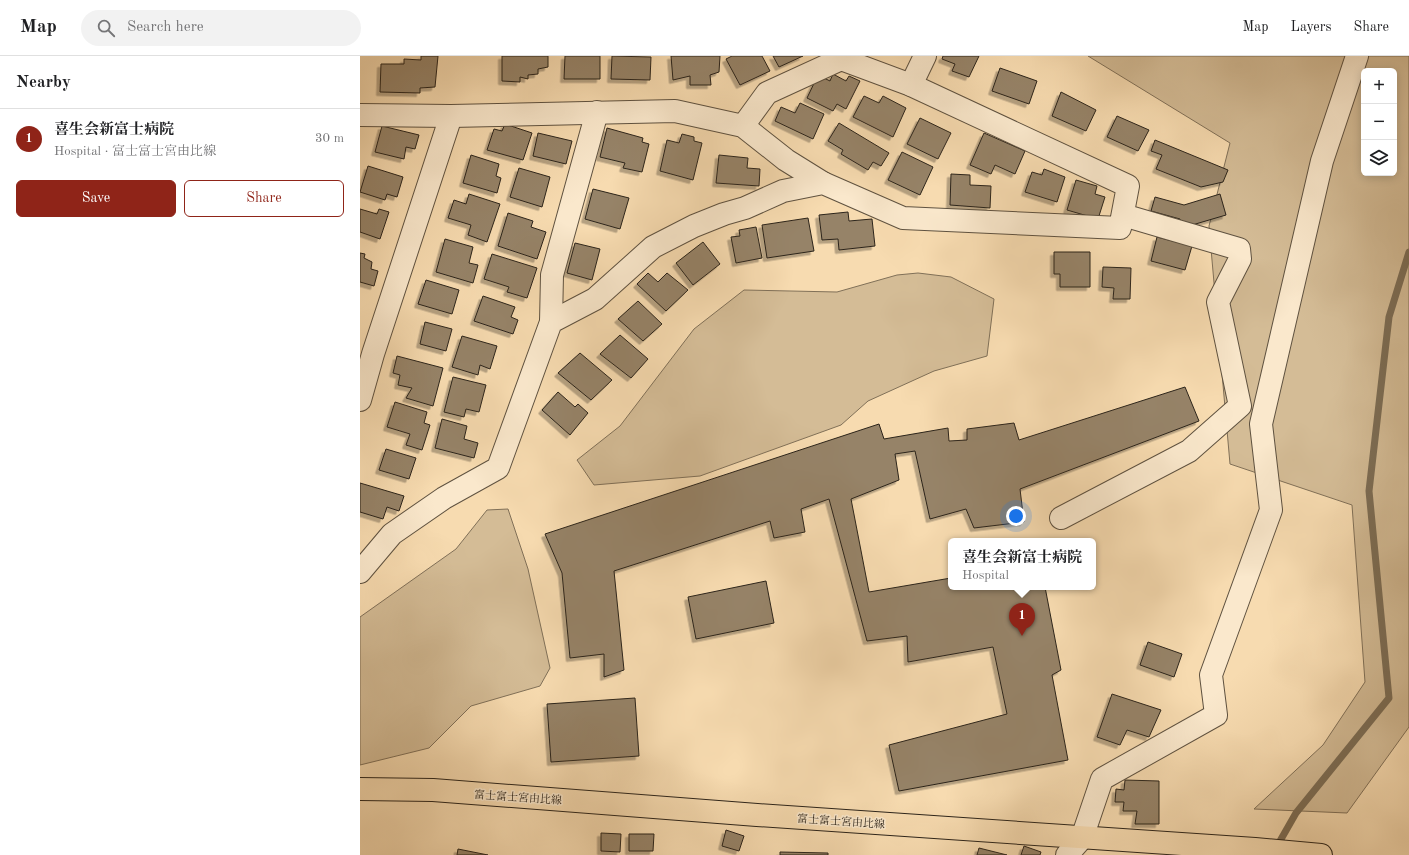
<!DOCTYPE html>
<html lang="en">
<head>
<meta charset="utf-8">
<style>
  body { margin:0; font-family:"Old Standard TT","Noto Serif JP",serif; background:#f2f2f2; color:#202124 }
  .controls { position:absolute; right:12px; top:12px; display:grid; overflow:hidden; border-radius:6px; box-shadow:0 2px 10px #0003 }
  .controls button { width:36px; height:36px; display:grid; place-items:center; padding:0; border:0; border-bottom:1px solid #e0e0e0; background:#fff; color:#202124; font:20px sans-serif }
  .you { position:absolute; left:656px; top:460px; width:14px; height:14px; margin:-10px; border:3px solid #fff; border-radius:50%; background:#1a73e8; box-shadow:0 0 0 6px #1a73e833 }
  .badge { display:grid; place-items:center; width:26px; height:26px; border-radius:50%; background:#8f2418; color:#fff; font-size:13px; font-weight:700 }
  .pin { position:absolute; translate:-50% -33px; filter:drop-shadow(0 1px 2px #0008) }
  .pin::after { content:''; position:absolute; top:21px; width:14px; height:12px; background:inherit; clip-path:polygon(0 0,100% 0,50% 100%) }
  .popup { position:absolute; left:588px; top:482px; width:148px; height:52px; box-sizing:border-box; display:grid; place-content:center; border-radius:6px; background:#fff; filter:drop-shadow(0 1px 3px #0005); font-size:13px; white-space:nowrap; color:#757577 }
  .popup b { font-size:15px; color:#202124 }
  .popup::after { content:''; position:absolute; left:50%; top:100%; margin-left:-8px; border:8px solid transparent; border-top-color:#fff }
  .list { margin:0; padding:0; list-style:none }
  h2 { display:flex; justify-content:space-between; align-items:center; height:52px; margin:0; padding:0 16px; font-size:17px }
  h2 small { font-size:13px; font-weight:400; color:#757577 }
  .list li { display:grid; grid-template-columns:26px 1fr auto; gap:12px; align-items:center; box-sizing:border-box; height:60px; padding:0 16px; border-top:1px solid #e0e0e0 }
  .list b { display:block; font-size:15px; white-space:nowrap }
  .list p { margin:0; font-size:13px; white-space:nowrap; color:#757577 }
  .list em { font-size:13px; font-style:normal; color:#757577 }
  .actions { display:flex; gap:8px; padding:12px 16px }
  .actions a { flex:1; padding:9px 0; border:1px solid #8f2418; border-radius:6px; text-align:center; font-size:14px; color:#8f2418 }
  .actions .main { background:#8f2418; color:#fff }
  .icon { flex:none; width:22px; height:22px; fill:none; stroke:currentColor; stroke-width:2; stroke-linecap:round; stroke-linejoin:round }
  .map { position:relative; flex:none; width:1049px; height:799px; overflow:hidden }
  header { display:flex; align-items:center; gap:24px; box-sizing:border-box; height:56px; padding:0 20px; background:#fff; border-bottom:1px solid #e0e0e0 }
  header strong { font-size:19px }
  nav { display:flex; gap:22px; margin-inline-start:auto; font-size:14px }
  .search { width:280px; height:36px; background:#f2f2f2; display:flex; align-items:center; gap:10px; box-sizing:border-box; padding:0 14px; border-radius:22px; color:#757577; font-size:15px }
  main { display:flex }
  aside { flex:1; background:#fff }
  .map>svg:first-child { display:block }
  .green { fill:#d4bc96; stroke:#807058; fill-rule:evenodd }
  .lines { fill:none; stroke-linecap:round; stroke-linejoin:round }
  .stream { stroke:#7c6d55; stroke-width:7 }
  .building { fill:#968368; stroke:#2c241a; filter:url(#shadow) }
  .minor-casing { stroke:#5f5240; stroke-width:24 }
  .major-casing { stroke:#2c241a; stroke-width:24 }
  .minor { stroke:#fae8cc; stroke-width:22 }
  .major { stroke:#f7dbb0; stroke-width:22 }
  .labels { text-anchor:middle; stroke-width:3; stroke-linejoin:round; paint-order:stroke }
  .street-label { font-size:11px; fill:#2c241a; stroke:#fae8cc }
</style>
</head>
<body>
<header>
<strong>Map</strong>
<div class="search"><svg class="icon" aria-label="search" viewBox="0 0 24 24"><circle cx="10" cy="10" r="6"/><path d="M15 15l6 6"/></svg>Search here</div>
<nav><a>Map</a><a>Layers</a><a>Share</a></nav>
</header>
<main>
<aside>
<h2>Nearby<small></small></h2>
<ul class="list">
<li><span class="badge">1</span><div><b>喜生会新富士病院</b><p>Hospital · 富士富士宮由比線</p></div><em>30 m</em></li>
</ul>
<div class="actions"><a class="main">Save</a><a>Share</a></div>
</aside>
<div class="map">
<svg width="1049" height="799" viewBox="0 0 1049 799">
  <defs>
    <filter id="shadow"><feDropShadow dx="-3.5" dy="3.5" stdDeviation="0" flood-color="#0004"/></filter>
  </defs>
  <rect width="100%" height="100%" fill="#f7dbb0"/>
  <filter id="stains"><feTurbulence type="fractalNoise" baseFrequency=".005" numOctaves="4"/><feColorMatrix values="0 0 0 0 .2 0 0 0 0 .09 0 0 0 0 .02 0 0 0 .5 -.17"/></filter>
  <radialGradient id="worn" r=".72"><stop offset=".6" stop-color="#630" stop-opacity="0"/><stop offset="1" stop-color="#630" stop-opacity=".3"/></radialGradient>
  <!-- green -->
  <g class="green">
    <path d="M728,0h321v671l-62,86 -93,-4 69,-64 42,-63 -13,-177 -122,-41 -21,-238 21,-83zM1004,15h30v102h-30z"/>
    <polygon points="558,217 591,221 634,243 627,300 574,315 508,345 481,369 340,420 234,429 217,404 260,370 334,273 384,234 477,236 537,219"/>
    <polygon points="148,453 168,513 190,612 180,630 111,650 69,692 0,709 0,561 96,493 127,454"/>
  </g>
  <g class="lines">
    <!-- stream -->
    <polyline class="stream" points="916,792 936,757 1029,642 1009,435 1029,261 1049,196"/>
  </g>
  <!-- building -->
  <g class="building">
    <polygon points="61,0 78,0 75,31 60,32 60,37 20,36 21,8 44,8 44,3 61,4"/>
    <polygon points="142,0 188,0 188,11 178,13 178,18 168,19 168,23 160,21 160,26 142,25"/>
    <polygon points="205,0 240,0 240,23 204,23"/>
    <polygon points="252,0 291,1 290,24 251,23"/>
    <polygon points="311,0 360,0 359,16 350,19 351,29 330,29 330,20 313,24"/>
    <polygon points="372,0 402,0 410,15 380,29 366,3"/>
    <polygon points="413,0 443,0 419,11"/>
    <polygon points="583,0 619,0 609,21 592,15 595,8 582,3"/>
    <polygon points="640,12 677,25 669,48 632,35"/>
    <polygon points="473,18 486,25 489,20 500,25 486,53 477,48 473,55 447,42 458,19 470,25"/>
    <polygon points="701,36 736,54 726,75 692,60"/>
    <polygon points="504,40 519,47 523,40 546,52 533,81 493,61"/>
    <polygon points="440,47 464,58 453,83 415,65 421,51 435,57"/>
    <polygon points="757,60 789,74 778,95 747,81"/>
    <polygon points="560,62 591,77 578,103 547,88"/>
    <polygon points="479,67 529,97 521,110 513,106 508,114 481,98 483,94 468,85"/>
    <polygon points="145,68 172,77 163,104 127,94 134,73 142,75"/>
    <polygon points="22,70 59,79 55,93 46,91 44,103 15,96"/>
    <polygon points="247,72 283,82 282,86 289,88 282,116 263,112 265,107 240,101"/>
    <polygon points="178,77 212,85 206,108 173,100"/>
    <polygon points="624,77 665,95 655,118 635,109 631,118 610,109"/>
    <polygon points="322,78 334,81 334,85 342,87 333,124 300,115 307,84 319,87"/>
    <polygon points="795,84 868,114 863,126 841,131 796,113 802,99 791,95"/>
    <polygon points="542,96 573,111 560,139 528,124"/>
    <polygon points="111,99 139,108 136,120 141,122 137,137 103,127"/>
    <polygon points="359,99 388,102 387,112 400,113 399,130 356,127"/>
    <polygon points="8,110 43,121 37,141 27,138 25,144 0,136"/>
    <polygon points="159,112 190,121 182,151 150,141"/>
    <polygon points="684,113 705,121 697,146 665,136 672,116 682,119"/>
    <polygon points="591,118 610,119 610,129 631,130 630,152 590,149"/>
    <polygon points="716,124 737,130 735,138 745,141 738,163 707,154"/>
    <polygon points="233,133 269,142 260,173 225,163"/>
    <polygon points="109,138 140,148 127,186 108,179 111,169 88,162 94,144 106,148"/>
    <polygon points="860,138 866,159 822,172 820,163 791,155 795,141 824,149"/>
    <polygon points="0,153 17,158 19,153 29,156 20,183 0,176"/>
    <polygon points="488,156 489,165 512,163 515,190 479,194 478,183 462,184 459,159"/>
    <polygon points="148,157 173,165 171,171 186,176 177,203 138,190"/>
    <polygon points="448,162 454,195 407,202 402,169"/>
    <polygon points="396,171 402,202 376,207 371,181 380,180 379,174"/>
    <polygon points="797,181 832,190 825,214 791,205"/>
    <polygon points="85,183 113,191 109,207 118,209 113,227 76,216"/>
    <polygon points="343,186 360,208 333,229 316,207"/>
    <polygon points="215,187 240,193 232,224 207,217"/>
    <polygon points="694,196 730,196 730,231 700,231 700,218 694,218"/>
    <polygon points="0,197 5,198 4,202 12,206 11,213 18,215 14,230 0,226"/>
    <polygon points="132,198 177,212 167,242 147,236 149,231 124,223"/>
    <polygon points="743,211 771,212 770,243 753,243 754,232 742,231"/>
    <polygon points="288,217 298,226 307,217 328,234 306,255 277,228"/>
    <polygon points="66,224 99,234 92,258 58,248"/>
    <polygon points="123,240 155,251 151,261 158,264 153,278 114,265"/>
    <polygon points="278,245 302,268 283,285 258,263"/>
    <polygon points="65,266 92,273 86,295 60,288"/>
    <polygon points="260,279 288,303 271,322 240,298"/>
    <polygon points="102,280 137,290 130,313 120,309 118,319 92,311"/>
    <polygon points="220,297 252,324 231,344 198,317"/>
    <polygon points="37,300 83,312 73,350 46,342 52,332 38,329 40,319 33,317"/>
    <polygon points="93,321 126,329 119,356 106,353 104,361 84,356"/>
    <polygon points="825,331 839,365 660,433 664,466 614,472 606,453 570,463 555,395 535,398 539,424 491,443 509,536 591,522 591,531 685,531 701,614 692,619 708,704 539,735 529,689 647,658 633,591 548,606 547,580 507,585 469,443 441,453 445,476 414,482 410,465 254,515 264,614 244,621 244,598 210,602 202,517 185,478 519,368 524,383 588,372 589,385 607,384 607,373 654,367 659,384"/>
    <polygon points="198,336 215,351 218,348 228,357 210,379 182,354"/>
    <polygon points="35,346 67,356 64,367 70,369 62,394 46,389 50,378 27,371"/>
    <polygon points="82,363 107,370 104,383 118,387 114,402 75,392"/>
    <polygon points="26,393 56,402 49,423 19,414"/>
    <polygon points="0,427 44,440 39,455 27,451 23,463 0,456"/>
    <polygon points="406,525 414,567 336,583 328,541"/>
    <polygon points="788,586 822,598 814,621 780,609"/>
    <polygon points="752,638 801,654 789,681 767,674 760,689 737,681"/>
    <polygon points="275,642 279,700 191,706 187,648"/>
    <polygon points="765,724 799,725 799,768 775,768 777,755 763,755 764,746 755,746 756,733 764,734"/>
    <polygon points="366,774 384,780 379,795 362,790"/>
    <polygon points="241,777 261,778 260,796 241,795"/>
    <polygon points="269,778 294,778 293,795 269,795"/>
    <polygon points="664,790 681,796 680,799 661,799"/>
    <polygon points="619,792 647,799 617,799"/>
    <polygon points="98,793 128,799 97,799"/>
    <polygon points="420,796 468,797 468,799 420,799"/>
  </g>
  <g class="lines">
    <!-- minor casing -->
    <g class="minor-casing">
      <g id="minor">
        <polyline points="551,29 565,0"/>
        <polyline points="0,59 91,60 315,55 383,70 426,104 463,127"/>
        <polyline points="191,266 192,219 237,56"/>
        <polyline points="0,344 13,298 91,60"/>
        <polyline points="701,462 829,395 880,350 858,246 880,203 879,193 763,159"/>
        <polyline points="0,516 32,478 84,442 138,412 191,266 235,243 293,191 334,170 364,158 385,152 423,135 463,127 543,162 760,172 768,130 551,29 481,3 407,37 383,70"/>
        <polyline points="707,799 722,782 742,723 856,659 851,619 911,454 901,368 962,105 997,0"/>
      </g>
    </g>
    <!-- major casing -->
    <g class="major-casing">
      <polyline id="major" points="0,733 73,734 397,759 895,793 961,799"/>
    </g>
    <!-- minor -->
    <use href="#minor" class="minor"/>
    <!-- major -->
    <use href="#major" class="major"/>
  </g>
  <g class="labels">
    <!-- street labels -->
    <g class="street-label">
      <text transform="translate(158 741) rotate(4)" y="4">富士富士宮由比線</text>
      <text transform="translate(481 765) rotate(4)" y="4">富士富士宮由比線</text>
    </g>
  </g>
  <rect width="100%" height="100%" filter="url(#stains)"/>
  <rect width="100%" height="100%" fill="url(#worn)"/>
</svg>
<div class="controls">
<button>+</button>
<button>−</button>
<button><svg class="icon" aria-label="layers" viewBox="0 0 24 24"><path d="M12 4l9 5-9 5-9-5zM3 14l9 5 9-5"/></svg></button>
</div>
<div class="you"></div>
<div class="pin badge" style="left:662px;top:580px">1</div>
<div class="popup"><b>喜生会新富士病院</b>Hospital</div>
</div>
</main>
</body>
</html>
